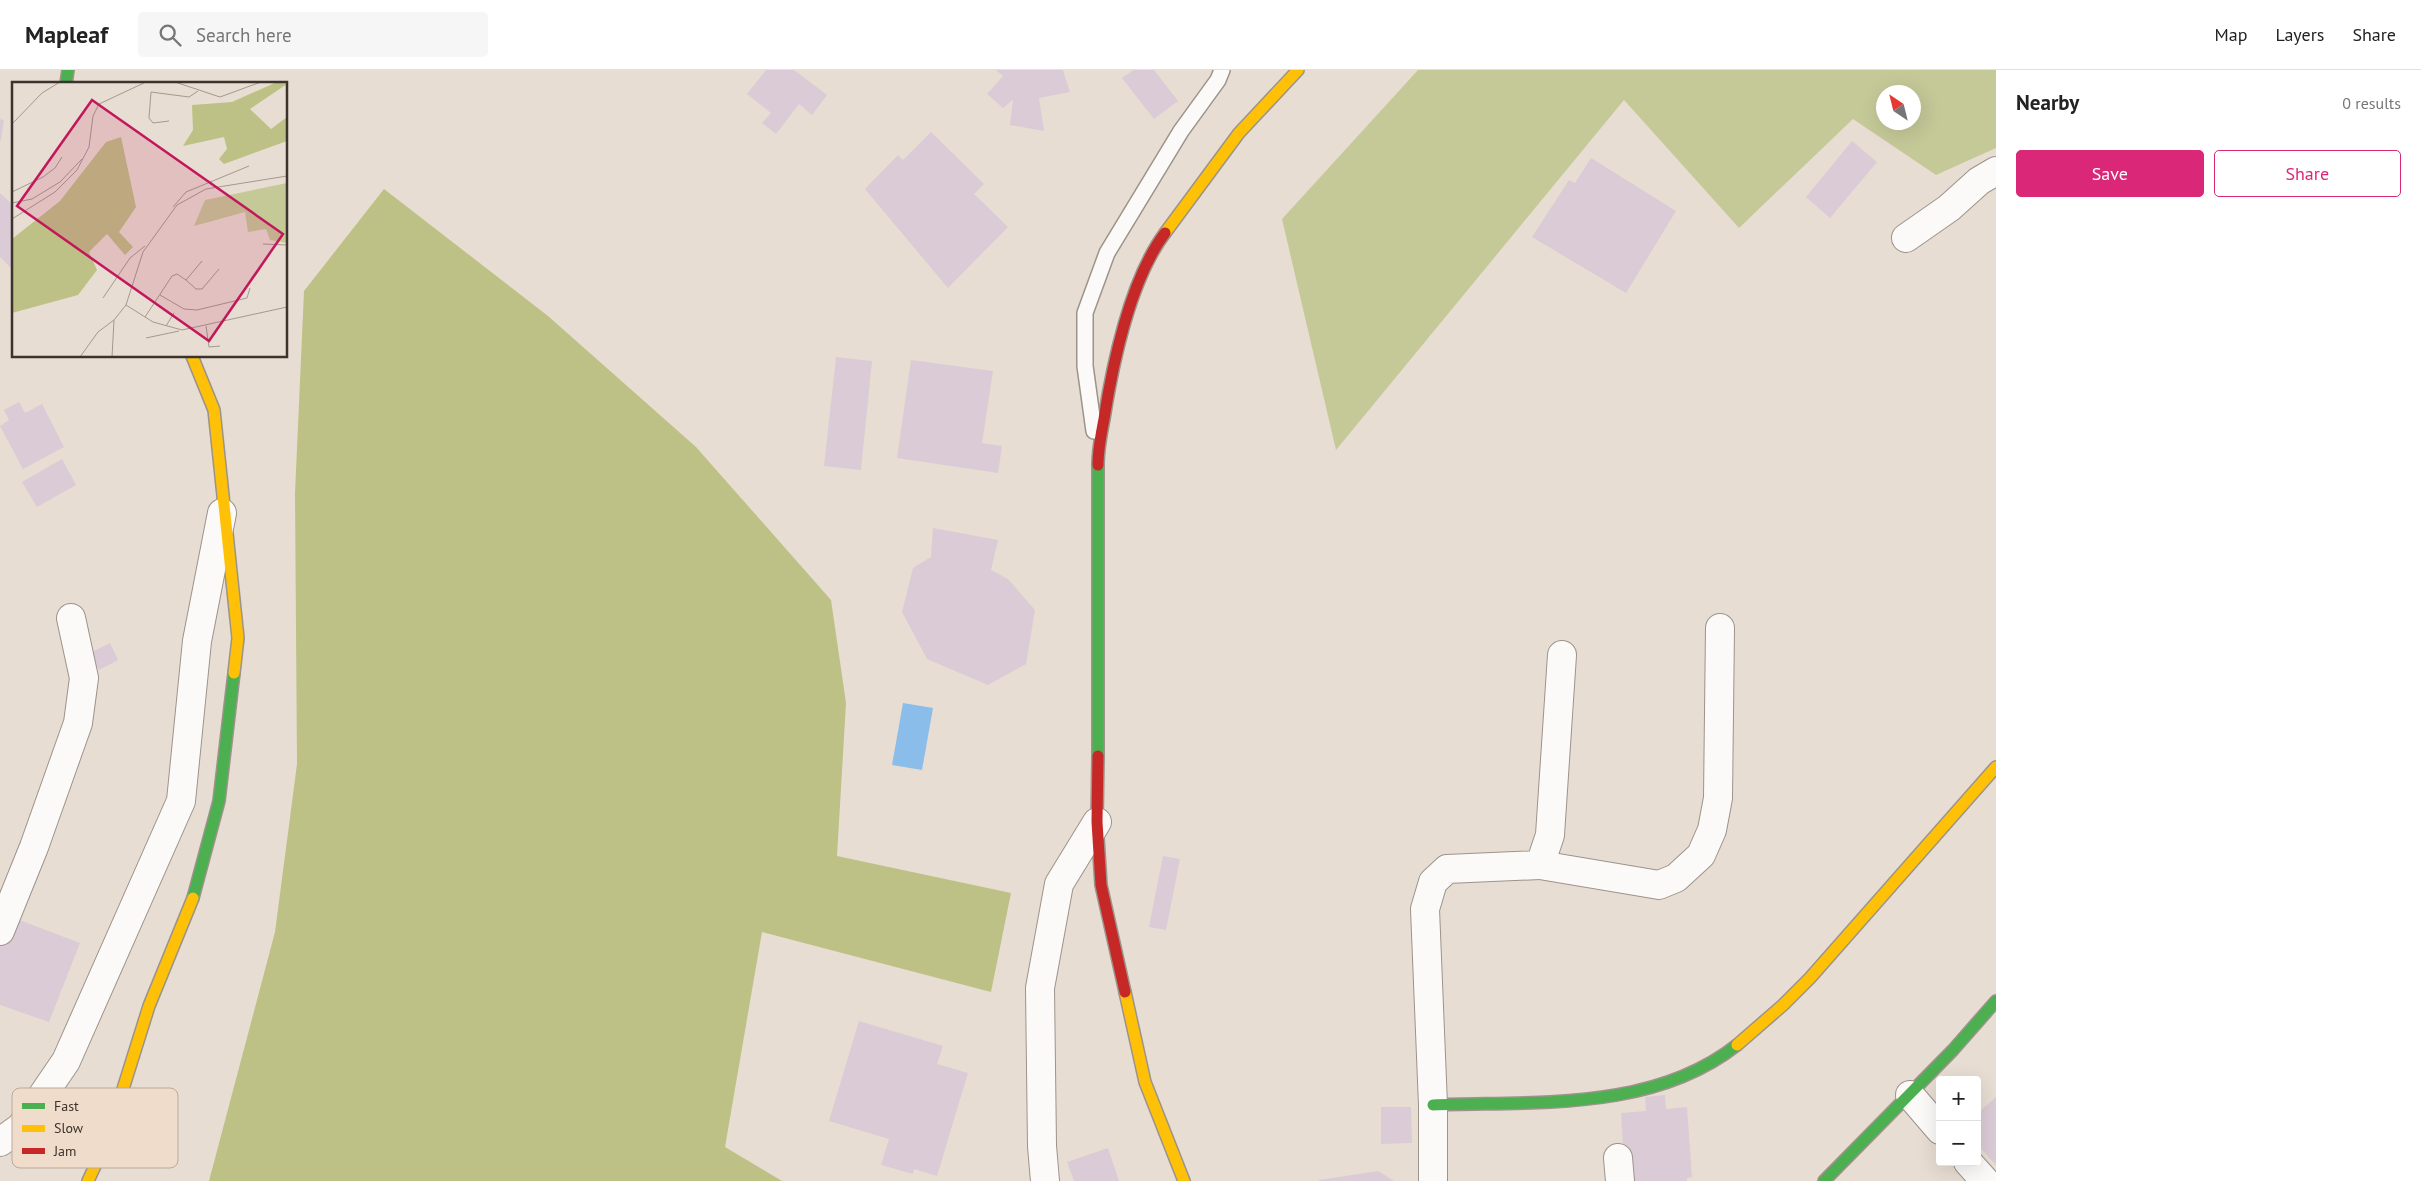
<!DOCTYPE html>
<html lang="en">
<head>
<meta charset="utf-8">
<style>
  body { margin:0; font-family:"PT Sans",sans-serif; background:#f6f6f6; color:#222 }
  .controls { position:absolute; right:15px; bottom:15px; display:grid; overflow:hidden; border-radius:5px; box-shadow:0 5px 20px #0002 }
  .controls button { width:45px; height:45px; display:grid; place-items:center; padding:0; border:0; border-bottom:1px solid #e0e0e0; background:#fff; color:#222; font:25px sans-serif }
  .compass { position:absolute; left:1876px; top:15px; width:45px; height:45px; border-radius:50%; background:#fff; box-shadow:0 5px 20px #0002; rotate:325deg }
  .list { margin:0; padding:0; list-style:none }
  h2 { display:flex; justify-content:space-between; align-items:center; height:65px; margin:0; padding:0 20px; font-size:21px }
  h2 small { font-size:16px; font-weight:400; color:#767676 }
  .actions { display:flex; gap:10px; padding:15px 20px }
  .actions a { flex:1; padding:11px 0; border:1px solid #db2777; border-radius:5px; text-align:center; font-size:18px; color:#db2777 }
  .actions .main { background:#db2777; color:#fff }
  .icon { flex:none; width:28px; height:28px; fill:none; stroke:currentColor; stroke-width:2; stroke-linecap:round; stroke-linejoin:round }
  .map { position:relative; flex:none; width:1996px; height:1111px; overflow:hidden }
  header { display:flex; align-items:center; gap:30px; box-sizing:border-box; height:70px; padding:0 25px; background:#fff; border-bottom:1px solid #e0e0e0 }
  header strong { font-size:24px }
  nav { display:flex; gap:28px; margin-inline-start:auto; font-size:18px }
  .search { width:350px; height:45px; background:#f6f6f6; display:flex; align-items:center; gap:12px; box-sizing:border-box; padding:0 18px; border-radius:5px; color:#767676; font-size:19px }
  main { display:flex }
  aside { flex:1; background:#fff }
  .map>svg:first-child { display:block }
  .green { fill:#c5c998; fill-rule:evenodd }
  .forest { fill:#bdc185 }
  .water { fill:#8bbdea }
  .building { fill:#dbcbd6 }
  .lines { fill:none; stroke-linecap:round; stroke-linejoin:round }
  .lane-casing { stroke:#9c938b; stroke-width:18 }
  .street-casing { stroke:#9c938b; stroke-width:30 }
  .fast-casing { stroke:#9c938b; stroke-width:14 }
  .slow-casing { stroke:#9c938b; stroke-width:14 }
  .jam-casing { stroke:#9c938b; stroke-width:14 }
  .lane { stroke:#fcfaf8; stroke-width:15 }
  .street { stroke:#fcfaf8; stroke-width:28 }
  .fast { stroke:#4caf50; stroke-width:11 }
  .slow { stroke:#ffc107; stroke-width:11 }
  .jam { stroke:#c62828; stroke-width:11 }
  .inset-road { fill:none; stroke:#a39990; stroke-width:1 }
  .view { fill:#c2185b; fill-opacity:0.15; stroke:#c2185b; stroke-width:2.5 }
  .inset-edge { fill:none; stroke:#3b332c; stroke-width:2.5 }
  .key { fill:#f0dcca; stroke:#baa99b; stroke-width:1 }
  .key-label { font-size:14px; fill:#3b332c }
</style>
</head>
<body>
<header>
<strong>Mapleaf</strong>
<div class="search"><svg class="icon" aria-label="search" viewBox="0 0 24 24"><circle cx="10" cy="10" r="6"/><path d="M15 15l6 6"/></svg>Search here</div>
<nav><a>Map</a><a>Layers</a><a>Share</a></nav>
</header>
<main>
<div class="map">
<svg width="1996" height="1111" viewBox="0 0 1996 1111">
  <rect width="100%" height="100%" fill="#e8ddd2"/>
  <!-- green -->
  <path class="green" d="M1418,0h578v78l-60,27 -83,-56 -114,109 -115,-128 -288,350 -54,-231zM1884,22h30v30h-30z"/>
  <!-- forest -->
  <polygon class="forest" points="384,119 548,246 696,377 831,530 846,633 837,786 1011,823 991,922 762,862 725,1077 782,1111 209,1111 275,862 297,694 295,423 304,221"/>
  <!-- water -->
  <polygon class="water" points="903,633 933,638 922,700 892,695"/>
  <!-- building -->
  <g class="building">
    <polygon points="766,0 794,0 827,25 812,45 799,34 776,64 762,53 771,43 747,24"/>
    <polygon points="996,0 1063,0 1070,22 1039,28 1044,61 1010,55 1013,30 1003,38 987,24 1003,6"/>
    <polygon points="1134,0 1154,0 1178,31 1154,49 1122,8"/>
    <polygon points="0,49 4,50 1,70 0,70"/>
    <polygon points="931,62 984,114 974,124 1008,157 948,218 865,119 898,85 903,90"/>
    <polygon points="1852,71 1877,92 1830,148 1806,127"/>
    <polygon points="1591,88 1676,141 1626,223 1532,167 1569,110 1575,113"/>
    <polygon points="0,123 14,136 14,201 0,187"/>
    <polygon points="836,287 872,291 861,400 824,396"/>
    <polygon points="911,290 993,301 982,373 1002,376 998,403 897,388"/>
    <polygon points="19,332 25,343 42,334 64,377 23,399 0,356 9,350 4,340"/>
    <polygon points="62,389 76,415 37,437 22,412"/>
    <polygon points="933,458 998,470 991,500 1008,509 1035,540 1026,594 988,615 927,589 902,542 913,498 931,487"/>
    <polygon points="110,573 118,590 99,600 90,583"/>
    <polygon points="1163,786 1180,789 1166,860 1149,857"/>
    <polygon points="9,846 80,873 49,952 0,935 0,868"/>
    <polygon points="859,951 943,976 937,994 968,1003 937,1106 914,1099 913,1104 881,1095 889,1069 829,1051"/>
    <polygon points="1665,1025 1666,1039 1687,1037 1692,1107 1687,1108 1687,1111 1628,1111 1625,1107 1621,1043 1646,1041 1645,1027"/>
    <polygon points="1996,1027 1996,1095 1977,1074 1977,1044"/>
    <polygon points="1381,1037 1411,1037 1412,1073 1381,1074"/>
    <polygon points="1108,1078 1119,1111 1074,1111 1067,1092"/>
    <polygon points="1378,1101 1394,1111 1319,1111 1319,1110"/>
  </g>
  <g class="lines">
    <!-- lane casing -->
    <g class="lane-casing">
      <polyline id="lane" points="1094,361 1085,296 1085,243 1107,183 1181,61 1218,10 1222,0"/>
    </g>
    <!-- street casing -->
    <g class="street-casing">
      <g id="street">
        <polyline points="1906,168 1949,138 1979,111 1996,101"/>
        <polyline points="1540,795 1659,815 1676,808 1701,785 1712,760 1718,728 1720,558"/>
        <polyline points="0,861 34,777 78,653 84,608 71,548"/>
        <polyline points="1910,1025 1940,1060"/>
        <polyline points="0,1072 21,1057 66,991 181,731 197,571 222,443"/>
        <polyline points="1618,1088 1620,1111"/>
        <polyline points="1968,1092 1985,1111"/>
        <polyline points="1045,1111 1042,1076 1040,918 1059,814 1097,752"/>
        <polyline points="1433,1111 1433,1035 1425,839 1433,812 1447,799 1540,795 1550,765 1562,585"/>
      </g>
    </g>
    <!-- fast casing -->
    <g class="fast-casing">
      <g id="fast">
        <polyline points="66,14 68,0"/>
        <polyline points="1098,395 1098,686"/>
        <polyline points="193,828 219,731 234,603"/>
        <path d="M1433,1035c102,-4 219,7 304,-60"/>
        <polyline points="1824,1111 1953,980 1996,931"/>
      </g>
    </g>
    <!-- slow casing -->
    <g class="slow-casing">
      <g id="slow">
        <polyline points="1165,163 1239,63 1298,0"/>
        <polyline points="192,286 214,340 238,568 234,603"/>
        <polyline points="1125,922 1145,1012 1184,1111"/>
        <polyline points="1737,975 1783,935 1810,908 1996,697"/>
        <polyline points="88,1111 107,1070 149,936 193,828"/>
      </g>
    </g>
    <!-- jam casing -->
    <g class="jam-casing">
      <g id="jam">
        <path d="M1098,395c0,-16 3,-31 6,-46 9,-57 26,-139 61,-186"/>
        <polyline points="1098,686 1097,752 1101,815 1125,922"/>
      </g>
    </g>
    <!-- lane -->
    <use href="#lane" class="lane"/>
    <!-- street -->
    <use href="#street" class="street"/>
    <!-- fast -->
    <use href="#fast" class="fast"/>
    <!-- slow -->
    <use href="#slow" class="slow"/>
    <!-- jam -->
    <use href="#jam" class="jam"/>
  </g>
  <!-- overview -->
  <g transform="translate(12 12)">
    <rect width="275" height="275" fill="#e8ddd2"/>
    <path d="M275,101v60l-17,-3 -4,-11 -18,3 -3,-20 -51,14 11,-26z" fill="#c5c998"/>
    <path d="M265,0l10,2 -37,25 21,20 16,-12v24l-63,23 -5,-5 8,-10 -3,-12 -41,9 10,-16 -1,-25 40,-3zM109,55l15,70 -17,25 14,15 -8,8 -18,-21 -18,18 8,18 -19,25 -66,18v-74l48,-38 46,-59z" fill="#bdc185"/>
    <path class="inset-road" d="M163,0l45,15 41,-15M157,39l-16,2 -4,-5 2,-26 38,5 9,-6M0,42l30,-31 18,-11M0,110l31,-15 12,-9 7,-11M0,121l20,-4 28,-17 22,-23M161,125l13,-15 63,-26M0,137l43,-27 22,-22 12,-23 4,-31 6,-12 47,-22M251,162l24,1M174,198l10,9h6l17,-20M148,213l24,14 13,1 50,-12 3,-10M91,216l27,-40 15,-12M114,223l27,17 29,8 105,-23M133,235l27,-41 5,-2 9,6 16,-19M154,244l8,-13M194,244l3,21 11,-1M134,256l33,-7M68,275l18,-25 16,-12 12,-15 17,-53 34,-47 29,-16 81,-13M100,275l2,-37"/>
    <path class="view" d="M80,18l191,134 -74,107 -192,-135z"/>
    <rect width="275" height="275" class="inset-edge"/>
  </g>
  <!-- legend -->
  <rect x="12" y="1018" width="166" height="80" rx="8" class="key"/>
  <rect x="22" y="1033" width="23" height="6" fill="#4caf50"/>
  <rect x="22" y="1055" width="23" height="7" fill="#ffc107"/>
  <rect x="22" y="1078" width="23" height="6" fill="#c62828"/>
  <g class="key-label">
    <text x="54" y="1041">Fast</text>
    <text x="54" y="1063">Slow</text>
    <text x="54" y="1086">Jam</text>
  </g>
</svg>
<div class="controls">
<button>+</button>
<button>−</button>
</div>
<svg class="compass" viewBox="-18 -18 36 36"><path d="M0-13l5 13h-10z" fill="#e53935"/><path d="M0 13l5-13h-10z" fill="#767676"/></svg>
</div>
<aside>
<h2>Nearby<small>0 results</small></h2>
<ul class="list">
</ul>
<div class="actions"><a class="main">Save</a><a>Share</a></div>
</aside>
</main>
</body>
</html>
